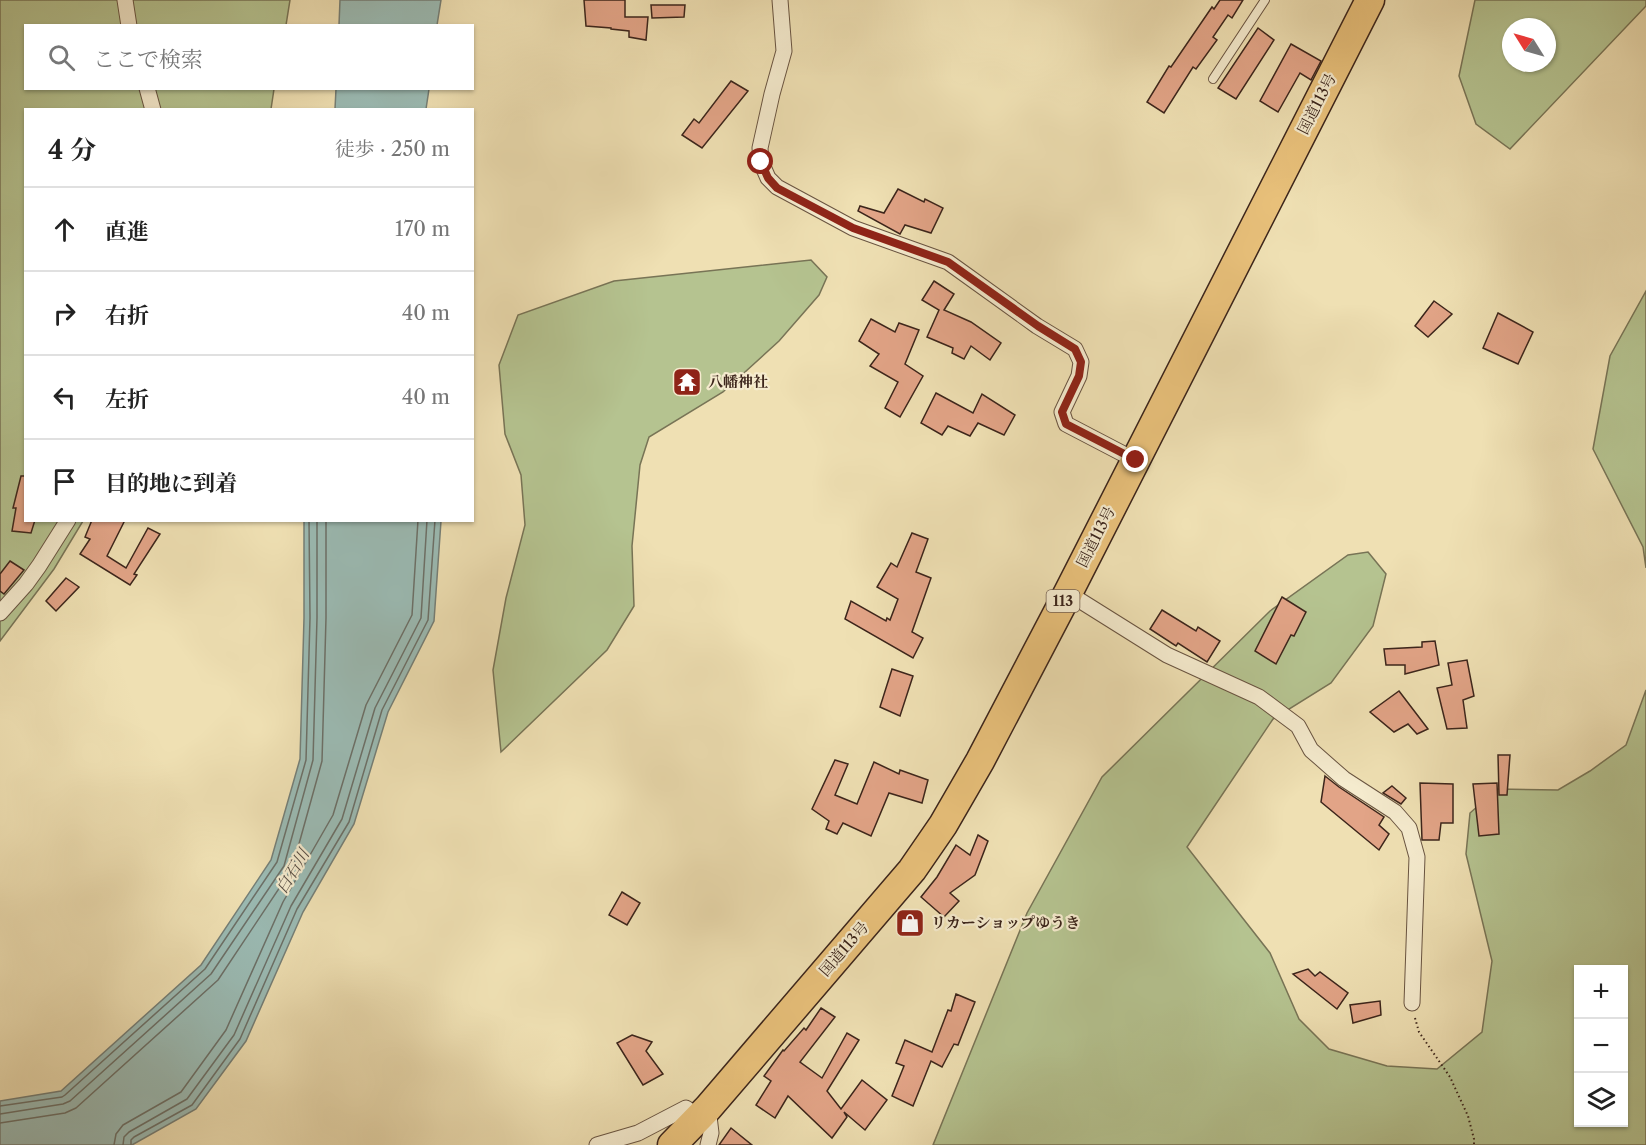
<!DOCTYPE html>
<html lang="ja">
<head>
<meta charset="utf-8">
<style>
  body { margin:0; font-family:"Libre Caslon Text","Noto Serif JP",serif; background:#f6f6f6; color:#222 }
  .controls { position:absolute; right:18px; bottom:18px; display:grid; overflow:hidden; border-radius:0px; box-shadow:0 2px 4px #0004 }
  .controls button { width:54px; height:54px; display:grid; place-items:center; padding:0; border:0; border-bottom:2px solid #e0e0e0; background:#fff; color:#222; font:30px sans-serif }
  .compass { position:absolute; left:1502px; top:18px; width:54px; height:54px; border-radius:50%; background:#fff; box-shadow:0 2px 4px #0004; rotate:307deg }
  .stop { position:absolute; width:18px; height:18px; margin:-14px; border:4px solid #8f2418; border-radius:50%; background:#fff }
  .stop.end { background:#8f2418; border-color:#fff; box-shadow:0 2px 6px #0008 }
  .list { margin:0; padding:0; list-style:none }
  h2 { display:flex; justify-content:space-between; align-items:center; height:78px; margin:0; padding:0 24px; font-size:26px }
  h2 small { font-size:20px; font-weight:400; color:#767676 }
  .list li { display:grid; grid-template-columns:39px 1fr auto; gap:18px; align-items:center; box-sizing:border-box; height:84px; padding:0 24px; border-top:2px solid #e0e0e0 }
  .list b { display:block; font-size:22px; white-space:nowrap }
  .list em { font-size:20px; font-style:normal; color:#767676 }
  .icon { flex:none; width:33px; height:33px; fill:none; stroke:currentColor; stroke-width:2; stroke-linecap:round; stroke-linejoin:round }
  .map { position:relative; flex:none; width:1646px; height:1145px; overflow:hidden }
  .search { position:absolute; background:#fff; box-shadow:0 2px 4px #0004; left:24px; top:24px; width:450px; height:66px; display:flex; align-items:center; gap:15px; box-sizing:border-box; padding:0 21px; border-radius:0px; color:#767676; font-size:22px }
  .panel { position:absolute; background:#fff; box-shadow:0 2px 4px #0004; left:24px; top:108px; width:450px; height:414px; border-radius:0px }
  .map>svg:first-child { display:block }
  .green { fill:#b5c390; stroke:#787456; stroke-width:1.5; fill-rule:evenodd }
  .water { fill:#9bbbb4; stroke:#757f77; stroke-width:1.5 }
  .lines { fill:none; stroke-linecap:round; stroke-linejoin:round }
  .shore { stroke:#6c7068; stroke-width:1.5 }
  .building { fill:#e2a487; stroke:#3c251b; stroke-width:1.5 }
  .lane-casing { stroke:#695441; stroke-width:10 }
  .street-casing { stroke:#695441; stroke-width:17 }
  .highway-casing { stroke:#3c251b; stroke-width:31 }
  .path { stroke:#3c251b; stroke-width:2; stroke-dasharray:1.5 3; stroke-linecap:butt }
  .lane { stroke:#f5ebce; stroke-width:8 }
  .street { stroke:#f5ebce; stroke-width:15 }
  .highway { stroke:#e8c07a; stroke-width:28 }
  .route { stroke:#8f2418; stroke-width:8 }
  .labels { text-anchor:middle; stroke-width:4.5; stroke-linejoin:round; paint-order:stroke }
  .shield { fill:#f5ebce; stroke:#746051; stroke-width:1.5 }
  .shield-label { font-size:14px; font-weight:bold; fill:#3c251b }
  .street-label { font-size:15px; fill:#3c251b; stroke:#f5ebce }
  .poi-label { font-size:15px; font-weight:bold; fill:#3c251b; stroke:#f5ebce; text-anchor:start }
  .water-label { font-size:16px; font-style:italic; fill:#544a41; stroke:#f5ebce }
</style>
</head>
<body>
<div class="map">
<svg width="1646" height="1145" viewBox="0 0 1646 1145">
  <rect width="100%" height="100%" fill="#efe0b3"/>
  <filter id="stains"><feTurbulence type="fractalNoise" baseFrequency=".00333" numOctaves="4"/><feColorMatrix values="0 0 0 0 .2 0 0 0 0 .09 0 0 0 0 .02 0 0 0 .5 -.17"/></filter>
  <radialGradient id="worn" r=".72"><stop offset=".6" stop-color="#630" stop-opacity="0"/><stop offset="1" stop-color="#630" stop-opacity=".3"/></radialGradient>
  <!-- green -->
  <g class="green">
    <polygon points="0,0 290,0 286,25 26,26 26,88 274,89 271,109 26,110 26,520 83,521 54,569 0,641"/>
    <path d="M1475,0h171v6l-136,143 -34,-25 -17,-48zM1511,27h36v36h-36z"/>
    <polygon points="811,260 827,277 819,295 779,341 723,392 649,437 640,465 632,546 634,606 607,650 501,752 493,670 506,598 525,525 521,475 505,434 499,365 518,315 614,281"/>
    <polygon points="1646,291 1646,568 1643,547 1593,449 1610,356"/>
    <path d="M1368,552l18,22 -13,52 -42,57 -58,36 -86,128 83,106 29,66 30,30 58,17 50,3 45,-37 10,-71 -26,-107 4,-41 27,-24 61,1 32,-19 36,-26 20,-55v455h-713l94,-232 75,-136 168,-166 78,-56zM1578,970h46v152h-46z"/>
  </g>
  <!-- water -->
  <g class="water">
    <polygon points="340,0 441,0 437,25 339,25"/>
    <polygon points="336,89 336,88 429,89 426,109 335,109"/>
    <polygon points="304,521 441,521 434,621 388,712 354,824 303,912 246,1041 196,1109 132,1145 0,1145 0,1101 61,1091 201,965 271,860 300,759 304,618"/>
  </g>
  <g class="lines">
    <!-- shore -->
    <g class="shore">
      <polyline points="0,1106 62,1097 65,1095 205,969 277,862 306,760 310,618 309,520"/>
      <polyline points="0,1114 63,1104 70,1101 211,974 284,866 313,760 317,618 317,520"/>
      <polyline points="0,1123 65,1113 76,1108 218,980 292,869 322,761 326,618 326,520"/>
      <polyline points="114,1145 116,1134 123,1125 181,1092 226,1030 283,902 333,815 366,705 412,615 418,520"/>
      <polyline points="123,1145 124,1137 129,1132 187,1099 234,1035 291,906 342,819 375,708 421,618 427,520"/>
      <polyline points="131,1145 131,1140 134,1137 192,1105 240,1039 297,909 349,822 382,710 428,620 435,520"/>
    </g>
  </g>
  <!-- building -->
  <g class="building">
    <polygon points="584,0 625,0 625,17 648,17 646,40 629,37 629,31 611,29 611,28 586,26"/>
    <polygon points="1220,0 1243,0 1232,18 1228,15 1213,37 1217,40 1196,69 1193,67 1164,113 1147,102 1169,66 1171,67 1212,7 1214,9"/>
    <polygon points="651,5 685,5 684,17 652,18"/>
    <polygon points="1258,28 1274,40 1236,99 1218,88"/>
    <polygon points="1291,44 1321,61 1311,80 1300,73 1278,112 1260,101"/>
    <polygon points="731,81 748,91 702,148 682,135 694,119 699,123"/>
    <polygon points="898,189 924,202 925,199 943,208 931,233 905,225 900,234 858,211 860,206 884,213"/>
    <polygon points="934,281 954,294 944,310 971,322 1001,343 990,360 971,346 964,359 952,353 953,348 927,337 939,310 922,300"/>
    <polygon points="1434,301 1452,314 1428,337 1415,326"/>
    <polygon points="1498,313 1533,332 1518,364 1483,348"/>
    <polygon points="871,319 895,332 899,323 919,330 905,364 923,376 900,417 885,408 898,382 870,366 879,354 859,341"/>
    <polygon points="936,393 973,413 982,394 1015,415 1004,435 978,423 970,436 948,426 942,435 921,423"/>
    <polygon points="21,476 26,476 26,520 35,520 31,533 12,531 16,508 13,508"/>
    <polygon points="92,520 125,520 107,556 126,568 148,528 160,534 134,574 137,575 130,585 80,554 90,539 85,537"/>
    <polygon points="912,533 928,539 916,572 931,578 912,632 923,638 913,658 845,619 851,601 886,621 887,618 890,620 898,599 877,587 891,563 897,567"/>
    <polygon points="10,561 24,570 4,594 0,591 0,574"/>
    <polygon points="66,578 79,587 56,611 46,601"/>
    <polygon points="1282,597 1306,612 1294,636 1291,635 1276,664 1255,651"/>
    <polygon points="1162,610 1196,631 1198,627 1220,641 1207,662 1178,643 1176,646 1150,629"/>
    <polygon points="1435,641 1439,665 1405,674 1405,665 1386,665 1384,649 1422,647 1422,642"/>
    <polygon points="1467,660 1474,696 1463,700 1467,728 1447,729 1437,688 1452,685 1448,663"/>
    <polygon points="892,669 913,676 900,716 880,707"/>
    <polygon points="1399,691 1428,729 1417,734 1408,724 1394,732 1370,712"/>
    <polygon points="1498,755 1510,755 1507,795 1499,795"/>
    <polygon points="835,760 848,764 835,795 857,804 874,762 899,774 900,770 928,780 922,803 889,793 871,836 843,823 837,834 826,829 829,821 812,809"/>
    <polygon points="1325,776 1339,787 1384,817 1379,825 1389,834 1379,850 1321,802"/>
    <polygon points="1420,783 1453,784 1453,823 1441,823 1439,840 1422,840"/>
    <polygon points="1497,783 1499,834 1479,836 1473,784"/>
    <polygon points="1392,786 1406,798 1401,804 1383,793"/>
    <polygon points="978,835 988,841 975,875 950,893 959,901 944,917 921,897 937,877 956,845 970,855"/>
    <polygon points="622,892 640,903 627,925 609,915"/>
    <polygon points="1308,969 1315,976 1320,972 1348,993 1337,1009 1293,974"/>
    <polygon points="956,994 975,1002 958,1045 954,1044 942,1067 931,1061 913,1106 892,1096 904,1066 896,1063 905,1040 932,1052 948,1010 951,1011"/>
    <polygon points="1380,1001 1381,1015 1353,1023 1350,1005"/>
    <polygon points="821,1008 835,1017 800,1062 822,1078 847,1033 859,1040 827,1091 841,1109 862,1080 887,1100 865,1130 844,1112 847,1117 832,1138 788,1096 775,1118 756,1105 771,1081 764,1076 783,1050 784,1051 804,1028 806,1030"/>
    <polygon points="632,1035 652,1042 646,1051 663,1074 643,1085 617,1043"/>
    <polygon points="731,1128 752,1145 719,1145"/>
  </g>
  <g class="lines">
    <!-- lane casing -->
    <g class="lane-casing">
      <polyline id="lane" points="1213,79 1265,0"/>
    </g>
    <!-- street casing -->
    <g class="street-casing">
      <g id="street">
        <polyline points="125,0 129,26"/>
        <polyline points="780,0 784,51 772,94 760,148 761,162 768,178 777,187 853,228 948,262 1037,326 1075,349 1081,362 1079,376 1062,412 1066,424 1135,460"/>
        <polyline points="147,88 153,110"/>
        <polyline points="1068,593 1167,655 1259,697 1298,726 1311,750 1344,779 1395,812 1409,828 1417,857 1412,1003"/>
        <polyline points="0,613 26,584 39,566 68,520"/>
        <polyline points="597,1145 638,1133 686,1108 698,1117"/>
        <polyline points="708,1145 711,1133 708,1108"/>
      </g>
    </g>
    <!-- highway casing -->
    <g class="highway-casing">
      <polyline id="highway" points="672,1145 708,1108 912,870 943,825 980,761 1068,593 1370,0"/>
    </g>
    <!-- path -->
    <polyline class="path" points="1415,1018 1419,1032 1450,1077 1468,1116 1474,1139 1474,1145"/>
    <!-- lane -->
    <use href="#lane" class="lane"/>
    <!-- street -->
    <use href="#street" class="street"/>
    <!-- highway -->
    <use href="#highway" class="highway"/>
  </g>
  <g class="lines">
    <!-- route -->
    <polyline class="route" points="761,162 768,178 777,188 853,228 948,262 1038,326 1075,349 1081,362 1079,376 1062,412 1066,424 1136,460"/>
  </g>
  <!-- icons -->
  <defs>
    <g id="temple-square" transform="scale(1.5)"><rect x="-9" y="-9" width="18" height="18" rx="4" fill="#8f2418" stroke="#f5ebce"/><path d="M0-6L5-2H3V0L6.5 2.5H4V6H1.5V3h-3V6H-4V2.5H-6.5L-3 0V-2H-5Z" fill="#fff"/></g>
    <g id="shop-square" transform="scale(1.5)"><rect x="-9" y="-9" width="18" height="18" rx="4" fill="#8f2418" stroke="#f5ebce"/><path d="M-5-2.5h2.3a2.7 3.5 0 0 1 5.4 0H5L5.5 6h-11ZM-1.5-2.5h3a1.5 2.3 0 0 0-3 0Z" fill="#fff"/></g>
  </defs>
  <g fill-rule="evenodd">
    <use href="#temple-square" x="687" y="382"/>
    <use href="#shop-square" x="910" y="923"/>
  </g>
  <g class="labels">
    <!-- shield labels -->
    <rect class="shield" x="1046.5" y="590" width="33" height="22" rx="4.5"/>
    <g class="shield-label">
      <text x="1063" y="606">113</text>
    </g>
    <!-- street labels -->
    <g class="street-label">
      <text transform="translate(1317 104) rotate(-63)" y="5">国道113号</text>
      <text transform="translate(1096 537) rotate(-63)" y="5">国道113号</text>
      <text transform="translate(844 949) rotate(-49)" y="5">国道113号</text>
    </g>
    <!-- poi labels -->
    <g class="poi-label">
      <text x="708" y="387">八幡神社</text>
      <text x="931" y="928">リカーショップゆうき</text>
    </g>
    <!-- water labels -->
    <g class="water-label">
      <text transform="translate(292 871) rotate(-59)" y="6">白石川</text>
    </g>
  </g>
  <rect width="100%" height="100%" filter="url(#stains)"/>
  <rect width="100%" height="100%" fill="url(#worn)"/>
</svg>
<div class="controls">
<button>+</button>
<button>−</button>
<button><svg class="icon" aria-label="layers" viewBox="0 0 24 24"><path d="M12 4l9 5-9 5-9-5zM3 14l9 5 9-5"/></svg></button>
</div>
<svg class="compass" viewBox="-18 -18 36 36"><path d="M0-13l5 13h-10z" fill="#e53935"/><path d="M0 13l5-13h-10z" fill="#767676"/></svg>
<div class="stop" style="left:761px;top:162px"></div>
<div class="stop end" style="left:1136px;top:460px"></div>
<div class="search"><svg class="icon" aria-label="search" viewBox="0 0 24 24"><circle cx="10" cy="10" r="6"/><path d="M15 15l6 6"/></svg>ここで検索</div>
<section class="panel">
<h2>4 分<small>徒歩 · 250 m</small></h2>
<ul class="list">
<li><svg class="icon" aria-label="ahead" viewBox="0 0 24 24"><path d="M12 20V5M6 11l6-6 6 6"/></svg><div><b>直進</b></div><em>170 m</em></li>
<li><svg class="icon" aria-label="right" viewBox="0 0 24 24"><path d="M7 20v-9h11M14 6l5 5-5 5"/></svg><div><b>右折</b></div><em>40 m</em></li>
<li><svg class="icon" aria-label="left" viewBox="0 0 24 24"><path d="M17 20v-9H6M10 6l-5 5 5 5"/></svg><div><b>左折</b></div><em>40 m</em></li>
<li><svg class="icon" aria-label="arrive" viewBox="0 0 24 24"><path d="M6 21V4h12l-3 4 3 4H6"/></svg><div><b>目的地に到着</b></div></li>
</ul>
</section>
</div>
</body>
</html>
